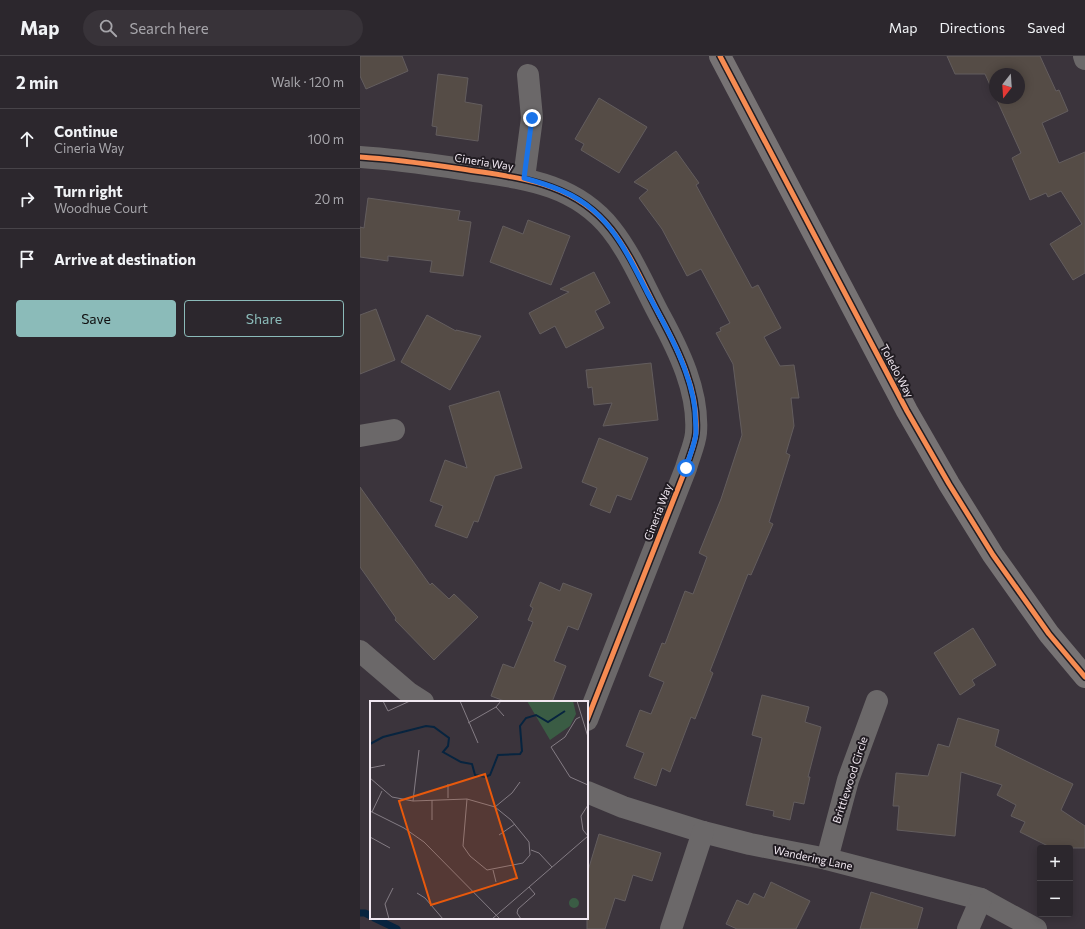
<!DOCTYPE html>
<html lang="en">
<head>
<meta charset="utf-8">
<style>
  body { margin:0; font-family:Commissioner,sans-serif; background:#383339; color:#f1f3f6 }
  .controls { position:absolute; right:12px; bottom:12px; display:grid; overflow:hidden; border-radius:4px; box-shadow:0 2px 10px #0003 }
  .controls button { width:36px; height:36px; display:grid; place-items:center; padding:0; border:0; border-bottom:1px solid #484449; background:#2c272d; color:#f1f3f6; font:20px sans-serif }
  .compass { position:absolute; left:629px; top:12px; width:36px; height:36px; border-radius:50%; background:#2c272d; box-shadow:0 2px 10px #0003; rotate:197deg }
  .stop { position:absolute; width:12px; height:12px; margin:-9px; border:3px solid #1a73e8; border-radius:50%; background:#fff }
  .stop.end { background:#1a73e8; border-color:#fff; box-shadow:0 1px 4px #0008 }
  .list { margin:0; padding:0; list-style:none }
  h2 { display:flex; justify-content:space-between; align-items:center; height:52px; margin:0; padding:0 16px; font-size:17px }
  h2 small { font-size:13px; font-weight:400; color:#a6a5aa }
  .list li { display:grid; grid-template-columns:26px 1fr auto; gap:12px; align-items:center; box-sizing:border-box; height:60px; padding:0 16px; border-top:1px solid #484449 }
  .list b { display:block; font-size:15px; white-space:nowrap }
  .list p { margin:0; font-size:13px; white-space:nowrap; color:#a6a5aa }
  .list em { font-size:13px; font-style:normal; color:#a6a5aa }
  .actions { display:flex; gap:8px; padding:12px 16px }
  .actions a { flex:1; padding:9px 0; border:1px solid #8bbbb9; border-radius:4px; text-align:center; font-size:14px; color:#8bbbb9 }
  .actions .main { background:#8bbbb9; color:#111 }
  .icon { flex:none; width:22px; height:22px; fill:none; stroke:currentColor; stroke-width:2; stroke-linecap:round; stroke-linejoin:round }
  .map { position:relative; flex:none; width:725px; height:873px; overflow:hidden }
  header { display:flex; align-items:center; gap:24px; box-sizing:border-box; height:56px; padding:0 20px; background:#2c272d; border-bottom:1px solid #484449 }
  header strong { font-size:19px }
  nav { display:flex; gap:22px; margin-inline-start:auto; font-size:14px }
  .search { width:280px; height:36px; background:#383339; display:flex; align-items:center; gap:10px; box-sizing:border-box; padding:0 14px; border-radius:22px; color:#a6a5aa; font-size:15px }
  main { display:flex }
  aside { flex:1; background:#2c272d }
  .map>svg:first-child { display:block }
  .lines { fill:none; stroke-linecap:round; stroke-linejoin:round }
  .stream { stroke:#07243f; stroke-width:7 }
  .building { fill:#554c46; stroke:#635d5e }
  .street { stroke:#6b6869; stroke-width:22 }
  .secondary { stroke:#777374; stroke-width:22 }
  .cycleway-casing { stroke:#211c22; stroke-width:8 }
  .cycleway { stroke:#f68b52; stroke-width:5 }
  .route { stroke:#1a73e8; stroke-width:5 }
  .labels { text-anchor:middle; stroke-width:4; stroke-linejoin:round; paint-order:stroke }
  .street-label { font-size:11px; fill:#f1e8f1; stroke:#211c22 }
  .inset-river { fill:none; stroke:#07243f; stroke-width:2 }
  .inset-road { fill:none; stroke:#847c84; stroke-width:1 }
  .view { fill:#e8590c; fill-opacity:0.15; stroke:#e8590c; stroke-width:2 }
  .inset-edge { fill:none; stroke:#f1e8f1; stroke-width:2 }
</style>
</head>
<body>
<header>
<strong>Map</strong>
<div class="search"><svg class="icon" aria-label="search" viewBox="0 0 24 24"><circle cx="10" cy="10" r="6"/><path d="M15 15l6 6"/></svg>Search here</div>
<nav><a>Map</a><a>Directions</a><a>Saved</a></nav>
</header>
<main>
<aside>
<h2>2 min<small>Walk · 120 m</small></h2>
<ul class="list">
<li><svg class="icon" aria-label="ahead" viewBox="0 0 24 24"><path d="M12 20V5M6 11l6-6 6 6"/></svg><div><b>Continue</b><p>Cineria Way</p></div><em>100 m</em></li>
<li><svg class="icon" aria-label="right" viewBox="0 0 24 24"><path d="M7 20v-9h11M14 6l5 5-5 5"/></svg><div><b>Turn right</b><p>Woodhue Court</p></div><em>20 m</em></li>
<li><svg class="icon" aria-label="arrive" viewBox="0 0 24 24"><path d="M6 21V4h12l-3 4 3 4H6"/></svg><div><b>Arrive at destination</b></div></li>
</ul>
<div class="actions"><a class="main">Save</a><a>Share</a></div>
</aside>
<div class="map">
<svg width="725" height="873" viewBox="0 0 725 873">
  <rect width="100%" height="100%" fill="#3b343c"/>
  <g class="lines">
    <!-- stream -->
    <g class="stream">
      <polyline points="0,857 5,857 11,860"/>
      <polyline points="14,862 37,873"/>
    </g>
  </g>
  <!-- building -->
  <g class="building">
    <polygon points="0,0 42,0 48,15 6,33 0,20"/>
    <polygon points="587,0 680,0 696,35 699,34 708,55 682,67 699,107 725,96 725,217 713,224 690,188 722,168 701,135 688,141 686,137 670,144 652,102 661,97 636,42 659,42 659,18 635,18 635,40 625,18 595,18"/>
    <polygon points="78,18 108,22 105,46 122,49 118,85 76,79 77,71 72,70"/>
    <polygon points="239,42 287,71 259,117 221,94 224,88 215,83"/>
    <polygon points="316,95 339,127 336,129 392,232 398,229 421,272 404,281 420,310 434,309 439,342 431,342 434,370 426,397 430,399 409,466 413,468 391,519 388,518 350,615 353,617 335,663 331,661 310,716 302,712 296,730 274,722 284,697 266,690 280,654 291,658 304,626 289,620 302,587 305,588 325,535 333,538 347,501 339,497 361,443 382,379 373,308 356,277 361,275 360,272 370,267 341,213 327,220 302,173 279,142 288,134 274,126"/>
    <polygon points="8,142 100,155 98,164 111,166 103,220 70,216 72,205 28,200 28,205 0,201 0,171 4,172"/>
    <polygon points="168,164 210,180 191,229 130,206 143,170 163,178"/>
    <polygon points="234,216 250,247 235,255 244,272 206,292 195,270 180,278 169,257 209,236 200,233"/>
    <polygon points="16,253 35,304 0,318 0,259"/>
    <polygon points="67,259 96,275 96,274 121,280 90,334 41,306"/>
    <polygon points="291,307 298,364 243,370 252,347 234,349 232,331 228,332 226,314"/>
    <polygon points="139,335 162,412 135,420 118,466 114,465 107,482 75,470 83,450 70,445 85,404 107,412 89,350"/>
    <polygon points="239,382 288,402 271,444 257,439 250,457 230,449 237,432 222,426"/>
    <polygon points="0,431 70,529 72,527 89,543 94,538 118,561 74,604 35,564 36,562 0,511"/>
    <polygon points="180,526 200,535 203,527 232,538 218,574 208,570 194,605 206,610 192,646 147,646 131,640 143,608 154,612 173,566 168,564 173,552 170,550"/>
    <polygon points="613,572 636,609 612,624 615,629 600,639 574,597"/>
    <polygon points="402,639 449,651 445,666 461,671 448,721 450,721 444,748 434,746 430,764 413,760 414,755 386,749 402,682 392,679"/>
    <polygon points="598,662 639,674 635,690 713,728 701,754 725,770 725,792 692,792 660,776 665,766 651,760 656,749 637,739 642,729 601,716 595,780 537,774 539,750 533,750 536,717 568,720 578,688 589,691"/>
    <polygon points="239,778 301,797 292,825 273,819 265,845 255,842 245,873 227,873 227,818"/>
    <polygon points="411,826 450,845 436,873 377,873 366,868 377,844 388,849 394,837 404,842"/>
    <polygon points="511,836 563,852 557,873 500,873"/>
  </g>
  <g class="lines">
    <!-- street -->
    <g class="street">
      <polyline points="724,0 725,3"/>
      <path d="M0,101c34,2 68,7 102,12 56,9 111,12 149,60 20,25 34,59 49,87 19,35 39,76 36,117 -1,11 -7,24 -10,35l-99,252"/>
      <polyline points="164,122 172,62 168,19"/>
      <polyline points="0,380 34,374"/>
      <polyline points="0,595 49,637 63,646"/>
      <polyline points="227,736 263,751 343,776 390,788 467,803 621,843 676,873"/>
      <polyline points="467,803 488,724 517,645"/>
      <polyline points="311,873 343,776"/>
      <polyline points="608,873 621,843"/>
    </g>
    <!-- secondary -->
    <polyline class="secondary" points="360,0 547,355 589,428 633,499 689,578 725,621"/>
    <!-- cycleway casing -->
    <g class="cycleway-casing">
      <g id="cycleway">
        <polyline points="360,0 547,355 589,428 633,499 689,578 725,621"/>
        <path d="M0,101c34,2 68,7 102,12 56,9 111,12 149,60 20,25 34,59 49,87 19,35 39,76 36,117 -1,11 -7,24 -10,35l-99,252"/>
      </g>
    </g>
    <!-- cycleway -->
    <use href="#cycleway" class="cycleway"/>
  </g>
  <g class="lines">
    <!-- route -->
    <path class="route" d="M172,62l-8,60c25,7 50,15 70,33 25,22 38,52 53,81 19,35 43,76 48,117 0,7 1,16 1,24 -1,11 -7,24 -10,35"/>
  </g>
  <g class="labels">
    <!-- street labels -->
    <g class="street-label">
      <text transform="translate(124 106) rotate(9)" y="4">Cineria Way</text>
      <text transform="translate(537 315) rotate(62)" y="4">Toledo Way</text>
      <text transform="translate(298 456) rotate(-69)" y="4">Cineria Way</text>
      <text transform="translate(490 724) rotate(-72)" y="4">Brittlewood Circle</text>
      <text transform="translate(453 802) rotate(12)" y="4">Wandering Lane</text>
    </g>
  </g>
  <!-- overview -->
  <g transform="translate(10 645)">
    <rect width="218" height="218" fill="#3b343c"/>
    <path d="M157,0h46l3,13 -6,12 -20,14zM199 202a5 5 0 1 1 10 0a5 5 0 1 1-10 0Z" fill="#3a5c44"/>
    <path class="inset-river" d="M0,43l13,-7 43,-11 8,1 15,11 -1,8 -5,6 18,10 11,2 3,11 10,2 5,-2 8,-20 22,-1 2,-3 -2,-25 6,-8 10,-3 12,7 17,-11"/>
    <path class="inset-road" d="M13,0l5,10 22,-10M90,0l18,42M207,0l11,36M126,6l8,9M210,16l-4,2 -11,18 -14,10 19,30 18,8M98,22l28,-16 5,-6M0,67l15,-3M0,77l22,19 21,4 54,-2 28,8 16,13 18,22 1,13 -7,8 -36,7 -17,-14 -7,-10 4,-47M78,97v-14M43,100l6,-51M125,106l17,-14 8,-11M0,110l34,17 20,14 76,77M2,111l10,-21M62,119v-20M129,134l16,-11M218,135l-5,-6 -2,-14 7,-11M0,136l20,11M161,149l8,3 13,14M123,169l3,12M47,192l8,5 18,21M19,218l-4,-15 8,-16M122,218l96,-83M151,218l-4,-6 1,-4 17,-15 -6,-7"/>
    <path class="view" d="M115,73l32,104 -86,27 -32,-104z"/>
    <rect width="218" height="218" class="inset-edge"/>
  </g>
</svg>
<div class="controls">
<button>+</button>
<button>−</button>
</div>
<svg class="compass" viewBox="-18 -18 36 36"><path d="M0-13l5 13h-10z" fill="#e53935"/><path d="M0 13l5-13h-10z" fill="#a6a5aa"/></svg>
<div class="stop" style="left:326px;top:412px"></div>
<div class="stop end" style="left:172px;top:62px"></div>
</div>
</main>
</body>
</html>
